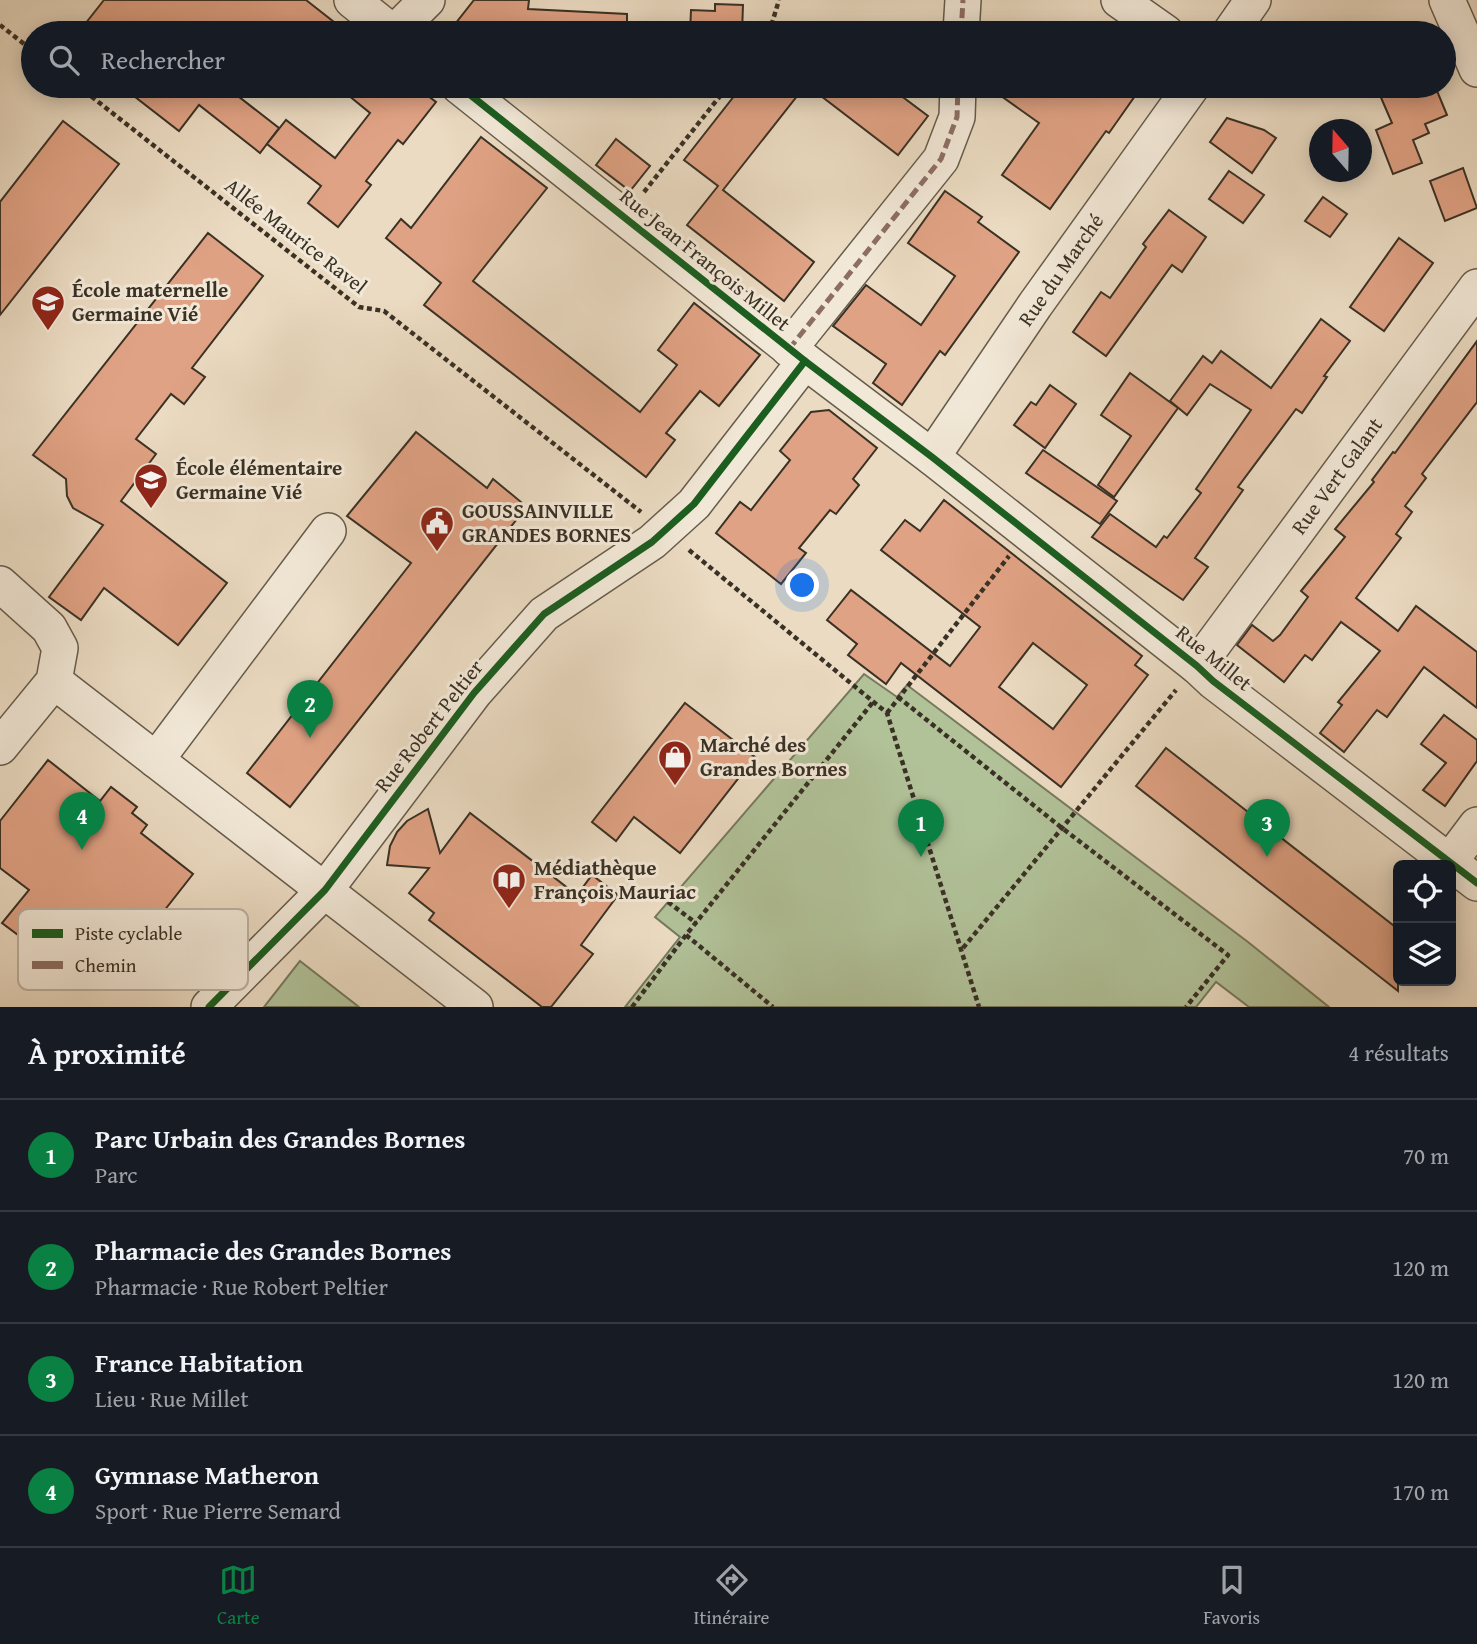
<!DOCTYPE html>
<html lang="fr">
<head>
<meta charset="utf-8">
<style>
  body { margin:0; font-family:"Gentium Book Plus",serif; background:#20242c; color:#f1f3f6 }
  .controls { position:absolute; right:21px; bottom:21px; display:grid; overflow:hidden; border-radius:10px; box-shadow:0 4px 18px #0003 }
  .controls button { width:63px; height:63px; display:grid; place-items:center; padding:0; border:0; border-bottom:2px solid #363941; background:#171b24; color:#f1f3f6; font:35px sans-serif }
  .compass { position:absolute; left:1309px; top:119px; width:63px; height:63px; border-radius:50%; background:#171b24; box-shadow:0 4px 18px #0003; rotate:340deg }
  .you { position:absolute; left:803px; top:586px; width:24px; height:24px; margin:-18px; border:5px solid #fff; border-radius:50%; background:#1a73e8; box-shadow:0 0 0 10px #1a73e833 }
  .badge { display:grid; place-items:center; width:46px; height:46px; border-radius:50%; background:#0b8043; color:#fff; font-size:23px; font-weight:700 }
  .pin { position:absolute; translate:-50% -58px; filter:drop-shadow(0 2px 4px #0008) }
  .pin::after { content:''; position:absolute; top:37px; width:24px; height:21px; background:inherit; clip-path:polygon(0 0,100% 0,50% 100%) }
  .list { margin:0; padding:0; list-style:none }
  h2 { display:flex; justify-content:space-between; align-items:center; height:91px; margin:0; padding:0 28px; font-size:30px }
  h2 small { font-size:23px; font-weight:400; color:#9ea1a6 }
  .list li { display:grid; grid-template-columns:46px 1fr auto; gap:21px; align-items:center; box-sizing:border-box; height:112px; padding:0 28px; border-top:2px solid #363941 }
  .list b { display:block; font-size:26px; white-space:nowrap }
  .list p { margin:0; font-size:23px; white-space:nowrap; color:#9ea1a6 }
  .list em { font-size:23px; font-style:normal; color:#9ea1a6 }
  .icon { flex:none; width:38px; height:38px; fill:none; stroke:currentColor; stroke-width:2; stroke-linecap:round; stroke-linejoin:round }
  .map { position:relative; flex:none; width:1477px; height:1007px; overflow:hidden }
  .search { position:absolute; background:#171b24; box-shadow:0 4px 18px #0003; left:21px; right:21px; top:21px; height:77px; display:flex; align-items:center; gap:18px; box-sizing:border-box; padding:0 24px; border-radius:38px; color:#9ea1a6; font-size:26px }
  .sheet { height:539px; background:#171b24 }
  nav { display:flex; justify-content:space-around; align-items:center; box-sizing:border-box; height:98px; border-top:2px solid #363941; background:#171b24; font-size:19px; color:#9ea1a6 }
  nav a { display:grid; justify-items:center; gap:4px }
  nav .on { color:#0b8043 }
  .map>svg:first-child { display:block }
  .green { fill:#b1c198; stroke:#76795e; stroke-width:2 }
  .building { fill:#e0a284; stroke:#3a3125; stroke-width:2; fill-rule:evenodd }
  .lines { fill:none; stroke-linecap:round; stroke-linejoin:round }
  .minor-casing { stroke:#665c4c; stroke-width:38 }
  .path { stroke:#3a3125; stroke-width:4.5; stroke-dasharray:5 3.5; stroke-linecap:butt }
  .minor { stroke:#f2e8d7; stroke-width:35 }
  .quiet { stroke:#8d6e63; stroke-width:5; stroke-dasharray:10 5; stroke-linecap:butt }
  .cycleway-casing { stroke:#f2e8d7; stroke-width:11 }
  .cycleway { stroke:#1b5e20; stroke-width:7 }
  .labels { text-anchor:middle; stroke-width:6; stroke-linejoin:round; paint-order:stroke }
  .street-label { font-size:21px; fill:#3a3125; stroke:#f2e8d7 }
  .poi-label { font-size:21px; font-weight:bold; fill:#3a3125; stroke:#f2e8d7; text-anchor:start }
  .key { fill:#f2e8d7; stroke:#bbb1a2; stroke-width:2 }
  .key-label { font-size:19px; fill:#3a3125 }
</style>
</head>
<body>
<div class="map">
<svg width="1477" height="1007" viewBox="0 0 1477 1007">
  <rect width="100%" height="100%" fill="#ebdbc2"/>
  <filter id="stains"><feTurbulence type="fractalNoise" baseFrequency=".00286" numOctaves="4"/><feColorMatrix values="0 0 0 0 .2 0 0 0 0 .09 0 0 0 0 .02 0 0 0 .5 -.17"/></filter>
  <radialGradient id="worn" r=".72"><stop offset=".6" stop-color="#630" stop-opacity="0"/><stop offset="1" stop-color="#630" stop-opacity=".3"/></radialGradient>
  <!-- green -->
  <g class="green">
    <polygon points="864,674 897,697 907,685 1248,942 1329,1007 1249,1007 1216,982 1196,1007 625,1007 680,937 655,917"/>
    <polygon points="300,961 359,1007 264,1007"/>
  </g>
  <!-- building -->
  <g class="building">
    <polygon points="104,0 306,0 348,33 78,33"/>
    <polygon points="474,0 529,0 528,9 627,14 627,33 448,33"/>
    <polygon points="715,4 743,5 742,33 690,33 691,10 715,11"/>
    <polygon points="121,86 225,86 279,128 260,153 199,105 179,131"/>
    <polygon points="337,86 415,86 436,102 403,144 398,140 366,181 371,185 338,227 308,203 321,186 267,144 286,120 335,158 370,113"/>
    <polygon points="742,86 805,86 723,190 814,262 784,301 687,225 718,186 684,160"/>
    <polygon points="808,86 888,86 928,116 898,155"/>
    <polygon points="987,86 1142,86 1109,133 1106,131 1050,209 1002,175 1039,123"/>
    <polygon points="1376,86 1435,86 1447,115 1425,124 1429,133 1413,140 1422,163 1393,174 1376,130 1392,123"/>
    <polygon points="1227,118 1264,130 1276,138 1252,173 1210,142"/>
    <polygon points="63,121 119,164 0,315 0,202"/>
    <polygon points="481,137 547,188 473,281 640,412 677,365 658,350 694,303 760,355 719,406 700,391 666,433 675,440 646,477 424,305 441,283 386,238 401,219 411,228"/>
    <polygon points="616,139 650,166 630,191 596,165"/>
    <polygon points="1463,168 1477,208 1445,221 1430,181"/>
    <polygon points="1229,171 1264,195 1243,223 1209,199"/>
    <polygon points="945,191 982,217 978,222 1019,252 945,355 940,351 902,405 873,383 886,364 833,326 866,285 921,325 955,276 908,243"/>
    <polygon points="1323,197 1347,214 1330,237 1305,221"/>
    <polygon points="1169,210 1206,237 1182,272 1172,265 1106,356 1073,332 1101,292 1110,298 1146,247 1143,244"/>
    <polygon points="208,233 263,276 192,368 205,377 184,404 171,394 136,439 156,454 121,501 227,583 178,645 104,588 81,620 49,597 103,525 73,508 67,496 66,479 33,455"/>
    <polygon points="1399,238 1433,263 1384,331 1350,307"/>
    <polygon points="1321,319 1350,341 1324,376 1327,377 1302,413 1296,409 1238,487 1243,490 1195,558 1208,567 1183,600 1092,537 1110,514 1156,547 1164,536 1167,538 1201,493 1196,489 1251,410 1210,384 1187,415 1170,401 1203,356 1212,363 1221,351 1271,388"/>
    <polygon points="1477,341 1477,402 1422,474 1426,478 1405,506 1412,512 1396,534 1401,538 1356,598 1398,631 1416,606 1477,652 1477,708 1424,667 1387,717 1377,710 1344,752 1320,733 1342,705 1338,702 1380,651 1341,622 1312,660 1305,655 1284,682 1237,645 1252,625 1273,641 1280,635 1308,597 1301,591 1345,537 1335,529 1374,482 1372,480 1393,452 1395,453"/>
    <polygon points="1130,373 1178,408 1114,497 1098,485 1131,436 1101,415"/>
    <polygon points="1050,385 1076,404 1045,448 1014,425 1031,402 1036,405"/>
    <polygon points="829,410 877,448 853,479 859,485 836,514 830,510 799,548 806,553 781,584 716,533 740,502 751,510 790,460 780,451 811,412"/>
    <polygon points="416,432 487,488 493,479 521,502 515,509 521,514 290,807 247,773 411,563 347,516"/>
    <polygon points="1043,450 1117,501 1100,524 1026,473"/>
    <path d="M944,500l198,156 -7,9 13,10 -87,112 -160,-124 -15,21 -38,-29 9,-11 -30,-24 24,-30 99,76 30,-39 -99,-77 24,-30 15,11zM1033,643l54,42 -34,44 -54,-42z"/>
    <polygon points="685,703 755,757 680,853 634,817 616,841 592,822"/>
    <polygon points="1444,715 1477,740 1477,761 1445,806 1423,790 1446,763 1421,744"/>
    <polygon points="1166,748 1398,929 1398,991 1136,786"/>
    <polygon points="48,760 100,801 111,787 137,807 132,813 147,825 141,833 193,874 123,963 73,924 46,956 2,923 29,890 0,868 0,821"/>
    <polygon points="428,809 440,853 470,813 577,895 592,875 618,895 581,945 593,954 551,1007 542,1007 429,920 434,913 409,893 429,868 387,865 390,846 397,832 407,821"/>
  </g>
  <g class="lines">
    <!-- minor casing -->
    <g class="minor-casing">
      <g id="minor">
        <polyline points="352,0 393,33"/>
        <polyline points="1119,0 1166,33"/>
        <polyline points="1447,0 1477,69"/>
        <polyline points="394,33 427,0"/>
        <polyline points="961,33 963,0"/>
        <polyline points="1230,33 1253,0"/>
        <polyline points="459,86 805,361 932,457 1197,666 1213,681 1477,883"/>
        <polyline points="789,349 941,159 957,117 958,86"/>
        <polyline points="932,457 1035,305 1192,86"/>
        <polyline points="0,584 49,628 60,648 54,681 0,747"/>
        <polyline points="1197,666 1477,287"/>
        <polyline points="54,681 475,1007"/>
        <polyline points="156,760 328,531"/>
        <polyline points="1450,861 1477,825"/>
        <polyline points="209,1007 325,890 474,693 544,614 652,542 694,504 805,361"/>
      </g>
    </g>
    <!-- path -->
    <g class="path">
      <polyline points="0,25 33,51"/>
      <polyline points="769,33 779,0"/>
      <polyline points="78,86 359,307 384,311 641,512"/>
      <polyline points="644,192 728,86"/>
      <polyline points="689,550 887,713 979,1007"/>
      <polyline points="898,697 1062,828 1228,955 1186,1007"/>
      <polyline points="887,713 1009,556"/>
      <polyline points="668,902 696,923"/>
      <polyline points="686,935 773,1007"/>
      <polyline points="963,948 1176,690"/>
      <polyline points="632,1007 686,935 873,702"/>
    </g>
    <!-- minor -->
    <use href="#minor" class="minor"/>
    <!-- quiet -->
    <g class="quiet">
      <polyline points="961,33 963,0"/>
      <polyline points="789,349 941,159 957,117 958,86"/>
    </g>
    <!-- cycleway casing -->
    <g class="cycleway-casing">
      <g id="cycleway">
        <polyline points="459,86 805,361 932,457 1197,666 1213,681 1477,883"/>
        <polyline points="209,1007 325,890 474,693 544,614 652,542 694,504 805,361"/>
      </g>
    </g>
    <!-- cycleway -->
    <use href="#cycleway" class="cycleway"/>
  </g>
  <!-- icons -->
  <defs>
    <g id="school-pin" transform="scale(1.75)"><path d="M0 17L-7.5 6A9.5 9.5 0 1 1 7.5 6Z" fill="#8f2418" stroke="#f2e8d7"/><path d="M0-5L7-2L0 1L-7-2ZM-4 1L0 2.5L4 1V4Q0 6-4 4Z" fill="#fff"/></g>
    <g id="civic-pin" transform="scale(1.75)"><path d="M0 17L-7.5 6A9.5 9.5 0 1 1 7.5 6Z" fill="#8f2418" stroke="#f2e8d7"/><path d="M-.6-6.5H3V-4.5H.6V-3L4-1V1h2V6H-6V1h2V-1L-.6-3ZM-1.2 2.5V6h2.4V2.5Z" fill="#fff"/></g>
    <g id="shop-pin" transform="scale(1.75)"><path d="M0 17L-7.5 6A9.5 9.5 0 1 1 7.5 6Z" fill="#8f2418" stroke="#f2e8d7"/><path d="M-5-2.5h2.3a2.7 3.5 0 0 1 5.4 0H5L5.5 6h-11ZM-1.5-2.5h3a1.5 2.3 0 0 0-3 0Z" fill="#fff"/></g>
    <g id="library-pin" transform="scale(1.75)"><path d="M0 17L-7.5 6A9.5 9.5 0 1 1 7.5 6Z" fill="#8f2418" stroke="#f2e8d7"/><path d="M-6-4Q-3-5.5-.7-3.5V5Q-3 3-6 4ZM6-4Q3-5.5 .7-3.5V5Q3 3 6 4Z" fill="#fff"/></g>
  </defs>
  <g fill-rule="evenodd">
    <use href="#school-pin" x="48" y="302"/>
    <use href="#school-pin" x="151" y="480"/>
    <use href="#civic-pin" x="437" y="523"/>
    <use href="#shop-pin" x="675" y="757"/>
    <use href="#library-pin" x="509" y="880"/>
  </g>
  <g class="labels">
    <!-- street labels -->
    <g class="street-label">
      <text transform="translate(296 236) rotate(38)" y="7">Allée Maurice Ravel</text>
      <text transform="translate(705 260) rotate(39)" y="7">Rue Jean François Millet</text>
      <text transform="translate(1061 270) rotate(-55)" y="7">Rue du Marché</text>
      <text transform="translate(1337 476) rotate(-54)" y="7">Rue Vert Galant</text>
      <text transform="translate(1214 658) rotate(39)" y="7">Rue Millet</text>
      <text transform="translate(429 726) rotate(-52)" y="7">Rue Robert Peltier</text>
    </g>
    <!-- poi labels -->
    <g class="poi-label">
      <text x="72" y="297">École maternelle<tspan x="72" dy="24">Germaine Vié</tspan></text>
      <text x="176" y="475">École élémentaire<tspan x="176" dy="24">Germaine Vié</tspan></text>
      <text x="462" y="518">GOUSSAINVILLE<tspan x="462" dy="24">GRANDES BORNES</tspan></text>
      <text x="700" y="752">Marché des<tspan x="700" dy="24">Grandes Bornes</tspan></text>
      <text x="534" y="875">Médiathèque<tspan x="534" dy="24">François Mauriac</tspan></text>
    </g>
  </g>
  <!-- legend -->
  <rect x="18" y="909" width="230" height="81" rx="10" class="key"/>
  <rect x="32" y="929" width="31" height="9" fill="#1b5e20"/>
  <rect x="32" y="961" width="31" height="8" fill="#8d6e63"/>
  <g class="key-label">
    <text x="75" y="940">Piste cyclable</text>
    <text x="75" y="972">Chemin</text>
  </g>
  <rect width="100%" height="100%" filter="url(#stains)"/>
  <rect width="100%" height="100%" fill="url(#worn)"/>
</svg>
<div class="controls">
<button><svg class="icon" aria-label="locate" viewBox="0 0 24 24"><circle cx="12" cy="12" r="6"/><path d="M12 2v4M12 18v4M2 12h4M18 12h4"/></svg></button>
<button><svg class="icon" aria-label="layers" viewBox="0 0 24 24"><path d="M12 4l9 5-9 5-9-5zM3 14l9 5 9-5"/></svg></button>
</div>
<svg class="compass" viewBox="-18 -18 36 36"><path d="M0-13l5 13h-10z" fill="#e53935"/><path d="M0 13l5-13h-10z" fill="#9ea1a6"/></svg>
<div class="you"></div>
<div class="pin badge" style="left:921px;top:857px">1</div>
<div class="pin badge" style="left:310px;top:738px">2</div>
<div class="pin badge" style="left:1267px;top:857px">3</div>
<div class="pin badge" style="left:82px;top:850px">4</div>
<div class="search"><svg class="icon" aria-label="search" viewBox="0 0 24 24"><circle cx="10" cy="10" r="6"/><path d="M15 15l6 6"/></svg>Rechercher</div>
</div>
<section class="sheet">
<h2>À proximité<small>4 résultats</small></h2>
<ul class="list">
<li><span class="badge">1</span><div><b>Parc Urbain des Grandes Bornes</b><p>Parc</p></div><em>70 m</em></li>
<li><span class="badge">2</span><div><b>Pharmacie des Grandes Bornes</b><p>Pharmacie · Rue Robert Peltier</p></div><em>120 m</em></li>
<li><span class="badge">3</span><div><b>France Habitation</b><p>Lieu · Rue Millet</p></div><em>120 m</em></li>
<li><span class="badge">4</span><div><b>Gymnase Matheron</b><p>Sport · Rue Pierre Semard</p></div><em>170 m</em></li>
</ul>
</section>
<nav>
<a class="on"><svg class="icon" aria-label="map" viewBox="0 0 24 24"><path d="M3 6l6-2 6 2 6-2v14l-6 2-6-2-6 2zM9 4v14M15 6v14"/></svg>Carte</a>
<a><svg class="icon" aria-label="directions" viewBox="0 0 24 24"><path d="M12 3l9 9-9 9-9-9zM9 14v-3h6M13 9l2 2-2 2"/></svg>Itinéraire</a>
<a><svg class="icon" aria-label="saved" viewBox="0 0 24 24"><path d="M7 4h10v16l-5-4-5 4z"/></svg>Favoris</a>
</nav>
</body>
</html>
